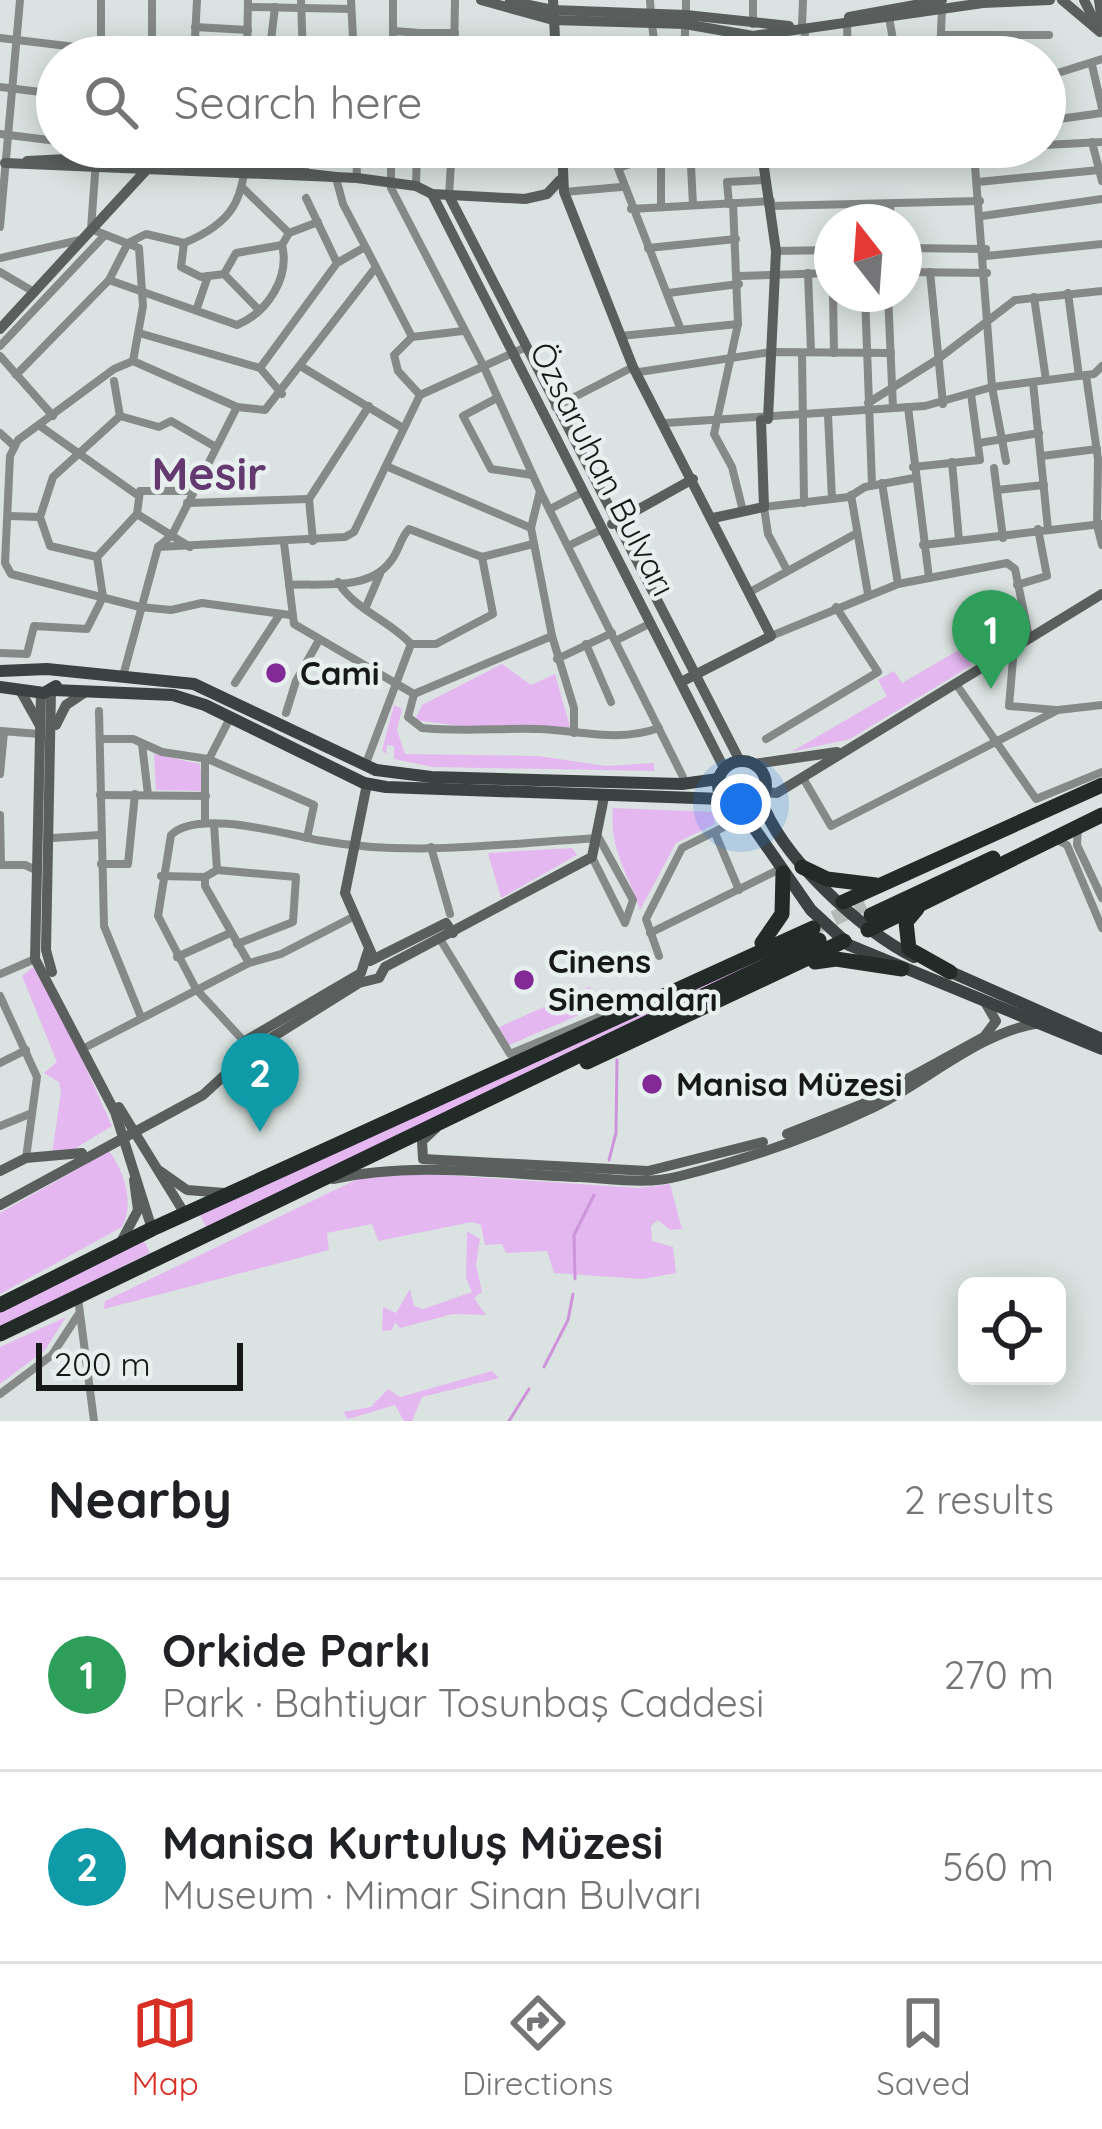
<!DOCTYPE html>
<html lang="en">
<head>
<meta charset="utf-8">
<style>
  body { margin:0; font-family:Quicksand,sans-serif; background:#f2f2f2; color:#202124 }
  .controls { position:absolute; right:36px; bottom:36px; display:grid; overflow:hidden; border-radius:18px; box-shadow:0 6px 30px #0003 }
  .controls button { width:108px; height:108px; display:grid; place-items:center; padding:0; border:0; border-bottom:3px solid #e0e0e0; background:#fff; color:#202124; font:60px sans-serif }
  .compass { position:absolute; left:814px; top:204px; width:108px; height:108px; border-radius:50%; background:#fff; box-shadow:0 6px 30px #0003; rotate:343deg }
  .scale { position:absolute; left:36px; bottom:30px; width:207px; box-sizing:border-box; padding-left:12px; border:6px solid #161918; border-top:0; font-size:33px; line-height:42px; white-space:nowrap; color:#161918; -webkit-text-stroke:9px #e7f0ee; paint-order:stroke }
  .you { position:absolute; left:741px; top:804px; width:42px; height:42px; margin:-30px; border:9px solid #fff; border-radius:50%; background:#1a73e8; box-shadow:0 0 0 18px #1a73e833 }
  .badge { display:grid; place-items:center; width:78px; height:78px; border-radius:50%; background:#d93025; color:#fff; font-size:39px; font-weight:700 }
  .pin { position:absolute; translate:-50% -99px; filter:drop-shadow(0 3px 6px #0008) }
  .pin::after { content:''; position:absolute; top:63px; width:42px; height:36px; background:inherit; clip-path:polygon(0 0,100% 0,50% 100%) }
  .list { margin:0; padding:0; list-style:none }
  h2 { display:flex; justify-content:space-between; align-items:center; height:156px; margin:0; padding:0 48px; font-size:51px }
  h2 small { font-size:39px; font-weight:400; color:#757577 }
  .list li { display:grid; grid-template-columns:78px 1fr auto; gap:36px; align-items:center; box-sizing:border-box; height:192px; padding:0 48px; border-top:3px solid #e0e0e0 }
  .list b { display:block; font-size:45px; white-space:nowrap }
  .list p { margin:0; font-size:39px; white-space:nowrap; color:#757577 }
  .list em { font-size:39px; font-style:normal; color:#757577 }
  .icon { flex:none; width:66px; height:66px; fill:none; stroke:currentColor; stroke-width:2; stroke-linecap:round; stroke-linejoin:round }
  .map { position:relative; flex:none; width:1102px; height:1421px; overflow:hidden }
  .search { position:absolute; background:#fff; box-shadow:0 6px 30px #0003; left:36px; right:36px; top:36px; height:132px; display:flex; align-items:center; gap:30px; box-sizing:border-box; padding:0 42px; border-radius:66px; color:#757577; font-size:45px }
  .sheet { height:540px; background:#fff }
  nav { display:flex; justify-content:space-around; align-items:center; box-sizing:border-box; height:168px; border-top:3px solid #e0e0e0; background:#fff; font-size:33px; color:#757577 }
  nav a { display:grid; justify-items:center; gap:6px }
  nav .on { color:#d93025 }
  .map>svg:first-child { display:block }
  .green { fill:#e5b7f0 }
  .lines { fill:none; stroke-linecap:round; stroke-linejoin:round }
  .stream { stroke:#ce94db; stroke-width:3 }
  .highway-tunnel { stroke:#b3bbb9; stroke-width:15; stroke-dasharray:15 8; stroke-linecap:butt }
  .street { stroke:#858988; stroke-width:8 }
  .secondary { stroke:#5a5f5e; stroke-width:10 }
  .primary { stroke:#3c4241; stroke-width:12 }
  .highway { stroke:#232b29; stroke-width:15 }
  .poi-dot { fill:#832a97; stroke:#e7f0ee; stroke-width:4.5 }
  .labels { text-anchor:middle; stroke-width:9; stroke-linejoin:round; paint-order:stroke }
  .street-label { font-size:33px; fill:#161918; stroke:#e7f0ee }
  .poi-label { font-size:33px; font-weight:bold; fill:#161918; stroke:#e7f0ee; text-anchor:start }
  .district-label { font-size:45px; font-weight:bold; fill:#64396f; stroke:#e7f0ee }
</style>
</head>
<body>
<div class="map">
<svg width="1102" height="1421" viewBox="0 0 1102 1421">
  <rect width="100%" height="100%" fill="#dae3e1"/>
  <!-- green -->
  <g class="green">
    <polygon points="964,647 972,665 850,739 791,752 887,696 878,680 894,671 902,683"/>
    <polygon points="502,664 531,685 555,674 570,727 477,728 415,720 422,705"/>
    <polygon points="394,705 402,709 397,730 405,754 538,756 606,766 654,763 654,771 433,767 394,759 394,746 387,745 386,754 382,750"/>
    <polygon points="154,754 200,764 202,791 156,790"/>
    <path d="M613,808l100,4 2,12 -39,19 -36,67c-12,-38 -31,-60 -27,-102z"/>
    <polygon points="572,848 577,855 501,898 488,853"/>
    <polygon points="816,931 818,935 207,1229 200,1215"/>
    <polygon points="33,967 48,983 112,1126 66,1154 52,1154 61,1092 59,1082 44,1073 57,1062 22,976"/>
    <polygon points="591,986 587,1001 595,1001 603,988 616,999 507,1046 497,1028"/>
    <path d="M109,1151c15,20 26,53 13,76l-122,67v-81z"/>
    <polygon points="429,1174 638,1188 670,1184 682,1229 670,1230 658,1220 651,1226 652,1241 673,1247 676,1273 642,1279 554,1273 547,1251 506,1253 502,1244 485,1245 481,1225 472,1222 378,1241 372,1224 327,1233 329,1250 104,1309 105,1301 366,1175"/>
    <polygon points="467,1231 480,1239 476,1265 482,1292 474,1298 486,1315 453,1314 400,1328 395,1322 392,1330 382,1331 383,1307 396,1313 410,1289 414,1306 423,1309 472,1292 466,1278"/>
    <polygon points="142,1237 150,1253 0,1327 0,1310"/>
    <polygon points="66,1317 45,1350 0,1384 0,1347"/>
    <polygon points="492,1371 499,1378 422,1397 412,1421 404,1421 395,1405 348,1419 343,1412 371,1407 388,1389 400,1397"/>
  </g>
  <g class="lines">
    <!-- stream -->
    <g class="stream">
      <polyline points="609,1160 616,1133 617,1060"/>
      <polyline points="575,1279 574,1235 594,1195"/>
      <polyline points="544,1367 568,1320 573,1294"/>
      <polyline points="509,1421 529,1389"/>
    </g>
    <!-- highway-tunnel -->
    <polyline class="highway-tunnel" points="813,928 865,904"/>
    <!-- street -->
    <g class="street">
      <polyline points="301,0 303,57"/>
      <polyline points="351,0 354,57"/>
      <polyline points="393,0 393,57"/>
      <polyline points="650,0 651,14"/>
      <polyline points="753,0 753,24"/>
      <polyline points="248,7 351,9"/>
      <polyline points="686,15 686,0"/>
      <polyline points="889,17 896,57"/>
      <polyline points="652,24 656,57"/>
      <polyline points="685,24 685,57"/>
      <polyline points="847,24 848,57"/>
      <polyline points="802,25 803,0"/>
      <polyline points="195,27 248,30"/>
      <polyline points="393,31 421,33 420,57"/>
      <polyline points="421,33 455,33"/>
      <polyline points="942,35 1049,35"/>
      <polyline points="966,35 966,57"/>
      <polyline points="0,38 101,50"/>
      <polyline points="101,57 101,0"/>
      <polyline points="152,57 152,0"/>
      <polyline points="194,57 197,0"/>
      <polyline points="247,57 248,0"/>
      <polyline points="269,57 275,7"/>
      <polyline points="454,57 455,0"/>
      <polyline points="804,57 805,31"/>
      <polyline points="940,57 942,8"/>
      <polyline points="1092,65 1102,108"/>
      <polyline points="1045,77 1102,59"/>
      <polyline points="0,87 57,94"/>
      <polyline points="1045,121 1102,113"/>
      <polyline points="0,134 57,141"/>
      <polyline points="1092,142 1102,181"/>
      <polyline points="1045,145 1102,142"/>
      <polyline points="97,147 91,229 139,248 143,306 133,361"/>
      <polyline points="356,147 357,178"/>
      <polyline points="661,147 661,206"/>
      <polyline points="690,147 693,205"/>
      <polyline points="974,153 992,387 1006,461"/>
      <polyline points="763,160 1024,147"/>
      <polyline points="191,161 191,147"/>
      <polyline points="452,161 563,162"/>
      <polyline points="267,166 267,147"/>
      <polyline points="305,170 305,147"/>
      <polyline points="978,182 1099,170"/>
      <polyline points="416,186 417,147"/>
      <polyline points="244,189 289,233 318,222"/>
      <polyline points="564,192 621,187"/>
      <polyline points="449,196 452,147"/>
      <polyline points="306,198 337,263"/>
      <polyline points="733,203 738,324 714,434 732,467 743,511"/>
      <polyline points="729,204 727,182 765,180"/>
      <polyline points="890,205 891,222"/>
      <polyline points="771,206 980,201"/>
      <polyline points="631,209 771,201"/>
      <polyline points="982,216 1102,199"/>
      <polyline points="0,227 20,0"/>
      <polyline points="184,243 181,267 201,277 224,274 236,253 282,245"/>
      <polyline points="648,248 736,239"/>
      <polyline points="904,248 986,249"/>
      <polyline points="776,251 832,250"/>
      <polyline points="986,256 1102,244"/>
      <polyline points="0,258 80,240"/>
      <polyline points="377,269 412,337"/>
      <polyline points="0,272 34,292"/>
      <polyline points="904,272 987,273"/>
      <polyline points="930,272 943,404"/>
      <polyline points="808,273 811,352"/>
      <polyline points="224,274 258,309"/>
      <polyline points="739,276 832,273"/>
      <path d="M109,280l128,45c31,-13 53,-48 45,-80l7,-12"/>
      <polyline points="668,293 739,284"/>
      <polyline points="1068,293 1079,376"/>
      <polyline points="833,294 834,353"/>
      <polyline points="865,294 872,485"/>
      <polyline points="888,294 893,408"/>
      <polyline points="1034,297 1046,380"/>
      <polyline points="197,308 208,276"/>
      <polyline points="681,330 618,168 662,154 758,147"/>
      <polyline points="139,333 260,368 282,394"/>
      <polyline points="621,336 738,324"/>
      <polyline points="0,346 105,235"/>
      <polyline points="802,353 804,503"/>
      <polyline points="0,356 53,416"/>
      <polyline points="302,367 403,428"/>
      <polyline points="260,368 337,263 365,247"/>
      <polyline points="639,372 771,352 891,353"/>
      <path d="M16,375l93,-95 19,-37 18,-9 38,9c49,-20 61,-44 62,-96"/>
      <polyline points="1086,375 1098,459 1097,525 1102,545"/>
      <polyline points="1033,382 1048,529"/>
      <polyline points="420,395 398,371 394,355 412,337 463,331"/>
      <polyline points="497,398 463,416 491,469 532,475"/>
      <polyline points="868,403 938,359 1015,300 1102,291"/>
      <polyline points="555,407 633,367"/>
      <polyline points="908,407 929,578"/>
      <polyline points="828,415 832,499"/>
      <polyline points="120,416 159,427 171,421 214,446"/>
      <polyline points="665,423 925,406 992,387 1094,374 1102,366"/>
      <polyline points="40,426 136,494"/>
      <polyline points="0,433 13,445"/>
      <polyline points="979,443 1039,433"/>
      <polyline points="1042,456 1097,449"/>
      <polyline points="952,462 959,540"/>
      <polyline points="386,466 531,528"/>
      <polyline points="913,467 980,460 971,394"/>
      <polyline points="994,468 1003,538"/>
      <polyline points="882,483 898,584"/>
      <polyline points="997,490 1044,485"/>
      <polyline points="540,491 683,777"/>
      <polyline points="851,495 868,594"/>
      <polyline points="187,503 309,499"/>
      <polyline points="552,508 583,492"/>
      <polyline points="137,514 190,547"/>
      <polyline points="9,516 40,517"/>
      <polyline points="313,541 309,499 369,406"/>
      <polyline points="284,543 294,624 414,694 552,636 531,528 540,491 483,365 391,188 391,147"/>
      <polyline points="570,545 603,529"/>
      <polyline points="923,545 1102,524"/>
      <polyline points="158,547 345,537 354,532 420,395 524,348"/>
      <polyline points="97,557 137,514 140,491 192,491"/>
      <polyline points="482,557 533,544"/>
      <polyline points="787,570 768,534 764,507 849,497 865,487 914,478"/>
      <path d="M289,585c32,-2 79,6 101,-23 9,-10 10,-24 19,-33l73,28 11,57 -57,30h-25c-22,-24 -56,-34 -73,-62"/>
      <polyline points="1017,585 1047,576 1038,529"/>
      <polyline points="750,592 857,533"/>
      <polyline points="365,609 380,574"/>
      <polyline points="290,615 202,603 171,610 140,607 11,574 5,563 10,456 18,440 114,369 133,361 237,407 265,410 376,267 343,204 336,178"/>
      <polyline points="552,636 574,708 574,733"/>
      <polyline points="771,636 898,584 1007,563 1015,569 1029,637"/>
      <polyline points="615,641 651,623"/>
      <polyline points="586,644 611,702"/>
      <polyline points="1014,648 1009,706 1056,710"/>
      <polyline points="0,653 27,654 34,626 87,629 103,597 97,557 50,546 40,517 53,477 120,416 114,381"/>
      <polyline points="557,659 612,633"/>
      <polyline points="123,676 158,547 172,535 237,407"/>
      <polyline points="235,683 280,614"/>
      <polyline points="956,684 1036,799 1102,772"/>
      <path d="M414,694l-6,23 14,11c39,4 76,0 115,1 44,1 79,14 122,-1"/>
      <polyline points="99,711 104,926 141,1017"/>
      <polyline points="286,713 296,681 319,640"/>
      <polyline points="1,731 40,734"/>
      <polyline points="100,739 133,739 162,752 208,759 314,805 307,838"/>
      <polyline points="766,739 878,672 836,607"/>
      <polyline points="142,744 148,795"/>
      <polyline points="205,759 205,823"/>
      <polyline points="209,759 230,718"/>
      <polyline points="365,766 411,644"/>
      <polyline points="0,774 4,732"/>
      <polyline points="803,778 831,826 1058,710 1102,705"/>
      <polyline points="100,795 206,796"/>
      <polyline points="0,815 1,865"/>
      <polyline points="1078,828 1077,845 1102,898"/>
      <polyline points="715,833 739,890"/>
      <polyline points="52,838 100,835"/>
      <polyline points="1057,840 1067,845 1102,928"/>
      <polyline points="431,847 450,914"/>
      <polyline points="592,857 624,921"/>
      <polyline points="101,864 128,864 135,794"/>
      <polyline points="0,865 25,865 38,871"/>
      <polyline points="217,870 296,877 293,922 237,944"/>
      <polyline points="161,876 205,877"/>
      <polyline points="650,933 780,869"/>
      <polyline points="440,939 510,1054 613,1011"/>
      <polyline points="659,956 646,919 682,848 732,823"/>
      <polyline points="177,957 228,934"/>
      <polyline points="249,963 281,954 351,918"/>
      <polyline points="0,974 35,959"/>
      <polyline points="0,996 37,1077 26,1158"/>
      <polyline points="88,1046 249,963 205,886 205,877 217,870 214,824"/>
      <path d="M252,1050l-56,-61 -38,-73 13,-81c27,-27 117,0 152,6 90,16 186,2 276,-3l34,62 -8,23"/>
      <polyline points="0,1063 26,1050"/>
      <polyline points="0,1126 32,1113"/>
      <polyline points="78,1298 94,1421"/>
      <polyline points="0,1394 52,1355 78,1315"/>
    </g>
    <!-- secondary -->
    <g class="secondary">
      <polyline points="481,0 553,20 685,24 753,36 983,3 1050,0"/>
      <polyline points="553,0 556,57"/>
      <polyline points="1062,0 1100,32"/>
      <polyline points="1084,0 1096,24"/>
      <polyline points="1099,0 1102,22"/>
      <polyline points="510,1 553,10 686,15 789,26"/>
      <polyline points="849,17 942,0"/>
      <polyline points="753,36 754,57"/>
      <polyline points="562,147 564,192 633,367 771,636 681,682"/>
      <polyline points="761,147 776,251 768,419"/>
      <polyline points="27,161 143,155 336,177"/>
      <polyline points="5,163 357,178 416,186 432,194 525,199 547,194 560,180"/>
      <polyline points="432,194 724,768"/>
      <polyline points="449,196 740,761"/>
      <polyline points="0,329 150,166"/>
      <polyline points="713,518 764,507 761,420"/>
      <polyline points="612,524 693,479"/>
      <polyline points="20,690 39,724"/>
      <polyline points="51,691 46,950 52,972"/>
      <polyline points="41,692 35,959 115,1112 152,1229"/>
      <polyline points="56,725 66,705 84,693"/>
      <polyline points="754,764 837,752"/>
      <polyline points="367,784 345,893 374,959"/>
      <polyline points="765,792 777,793 1102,594"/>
      <polyline points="370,961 446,923 453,933"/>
      <polyline points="245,1041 361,973 368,951"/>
      <polyline points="119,1107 185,1214"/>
      <polyline points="436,1128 422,1141 423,1159 648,1171 763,1142"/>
      <polyline points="787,1134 858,1106 984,1037 996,1021 985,1002"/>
      <polyline points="0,1171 26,1158 82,1153"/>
      <polyline points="160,1171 187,1190 225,1193"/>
      <path d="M333,1179c81,-18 165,-5 247,-2 33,2 67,8 100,-1 64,-16 131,-39 190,-67 54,-25 111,-79 171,-86"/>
      <polyline points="0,1205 203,1095 252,1050 359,983 379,978 385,967 592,857 604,797"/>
      <polyline points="122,1240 138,1210 134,1180"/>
    </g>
    <!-- primary -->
    <g class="primary">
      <polyline points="0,671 47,669 194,684 376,770"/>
      <polyline points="0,687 44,693 56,686"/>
      <polyline points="53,690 173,695 205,705 364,783 386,787 723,799"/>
      <circle cx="742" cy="785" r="24"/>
      <polyline points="376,770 431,777 682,784 718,779"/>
      <path d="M761,799c17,55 101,133 153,158"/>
      <polyline points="740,808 811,910 849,945 1102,1049"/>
      <polyline points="944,969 1102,1039"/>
    </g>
    <!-- highway -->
    <g class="highway">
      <polyline points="802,867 827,879 876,885"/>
      <polyline points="843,902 1102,785"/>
      <polyline points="917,909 906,922 909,949 950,972"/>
      <polyline points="871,915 993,858"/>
      <polyline points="868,930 1102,815"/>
      <polyline points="762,943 782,914 783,873"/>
      <polyline points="815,962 836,959 902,969"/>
      <polyline points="587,1062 844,941"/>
      <polyline points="0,1305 152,1229 813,928"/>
      <polyline points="0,1334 819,940"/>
    </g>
  </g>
  <!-- markers -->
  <g class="poi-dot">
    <circle cx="276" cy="673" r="12"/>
    <circle cx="524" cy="980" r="12"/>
    <circle cx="652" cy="1084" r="12"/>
  </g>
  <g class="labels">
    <!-- street labels -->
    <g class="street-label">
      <text transform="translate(603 469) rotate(63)" y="12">Özsaruhan Bulvarı</text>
    </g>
    <!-- poi labels -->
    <g class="poi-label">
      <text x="300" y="685">Cami</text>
      <text x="548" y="973">Cinens<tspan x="548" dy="38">Sinemaları</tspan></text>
      <text x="676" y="1096">Manisa Müzesi</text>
    </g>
    <!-- district labels -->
    <g class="district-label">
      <text x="209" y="490">Mesir</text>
    </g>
  </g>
</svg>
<div class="controls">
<button><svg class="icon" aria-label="locate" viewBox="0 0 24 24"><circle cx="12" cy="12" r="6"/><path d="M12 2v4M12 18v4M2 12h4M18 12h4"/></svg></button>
</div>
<svg class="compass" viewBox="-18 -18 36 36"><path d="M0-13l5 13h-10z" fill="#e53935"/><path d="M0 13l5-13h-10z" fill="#757577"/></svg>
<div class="scale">200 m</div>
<div class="you"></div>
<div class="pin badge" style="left:991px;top:689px;background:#2e9e5b">1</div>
<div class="pin badge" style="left:260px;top:1132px;background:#0f9aa8">2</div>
<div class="search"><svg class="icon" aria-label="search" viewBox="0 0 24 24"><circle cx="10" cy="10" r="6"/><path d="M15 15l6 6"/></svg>Search here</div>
</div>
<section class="sheet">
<h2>Nearby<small>2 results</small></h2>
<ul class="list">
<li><span class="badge" style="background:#2e9e5b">1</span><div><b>Orkide Parkı</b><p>Park · Bahtiyar Tosunbaş Caddesi</p></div><em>270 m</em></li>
<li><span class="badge" style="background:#0f9aa8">2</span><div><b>Manisa Kurtuluş Müzesi</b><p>Museum · Mimar Sinan Bulvarı</p></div><em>560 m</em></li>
</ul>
</section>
<nav>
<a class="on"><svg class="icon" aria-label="map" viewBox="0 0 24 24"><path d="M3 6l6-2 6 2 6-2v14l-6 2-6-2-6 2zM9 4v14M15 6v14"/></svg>Map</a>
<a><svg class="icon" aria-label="directions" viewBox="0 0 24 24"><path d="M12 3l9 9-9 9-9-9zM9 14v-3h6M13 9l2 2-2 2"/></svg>Directions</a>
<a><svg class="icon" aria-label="saved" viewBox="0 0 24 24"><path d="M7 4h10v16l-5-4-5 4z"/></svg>Saved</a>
</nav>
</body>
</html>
